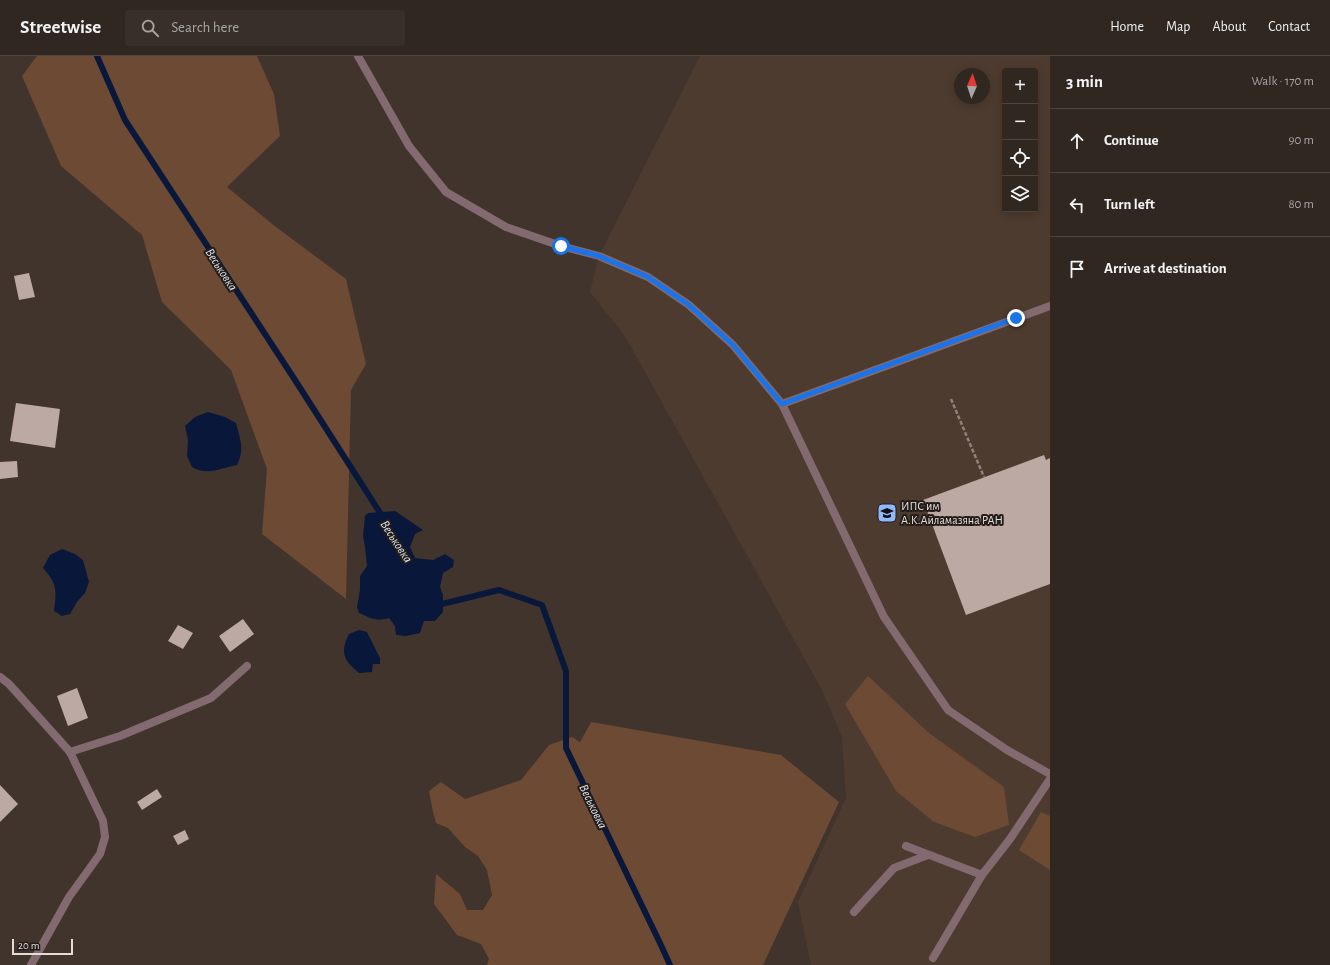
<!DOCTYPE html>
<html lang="en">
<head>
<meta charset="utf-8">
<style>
  body { margin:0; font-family:"Alegreya Sans",sans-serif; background:#392f2a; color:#f1f3f6 }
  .controls { position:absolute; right:12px; top:12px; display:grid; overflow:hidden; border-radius:4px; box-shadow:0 2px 10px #0003 }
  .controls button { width:36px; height:36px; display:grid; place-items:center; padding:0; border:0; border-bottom:1px solid #4c443f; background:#312721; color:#f1f3f6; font:20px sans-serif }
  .compass { position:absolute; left:954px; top:12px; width:36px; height:36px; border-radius:50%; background:#312721; box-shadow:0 2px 10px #0003; rotate:3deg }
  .scale { position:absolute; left:12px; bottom:10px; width:61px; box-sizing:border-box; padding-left:4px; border:2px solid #e4dcd7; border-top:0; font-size:11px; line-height:14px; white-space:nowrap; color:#e4dcd7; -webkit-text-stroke:3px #231d19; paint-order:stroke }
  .stop { position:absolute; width:12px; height:12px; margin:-9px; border:3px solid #1a73e8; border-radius:50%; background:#fff }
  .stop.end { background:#1a73e8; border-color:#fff; box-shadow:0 1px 4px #0008 }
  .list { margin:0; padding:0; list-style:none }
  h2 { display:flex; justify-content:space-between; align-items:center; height:52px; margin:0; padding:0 16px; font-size:17px }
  h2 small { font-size:13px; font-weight:400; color:#a8a5a5 }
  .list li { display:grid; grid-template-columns:26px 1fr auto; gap:12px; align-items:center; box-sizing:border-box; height:64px; padding:0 16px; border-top:1px solid #4c443f }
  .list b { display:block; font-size:15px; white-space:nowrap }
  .list em { font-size:13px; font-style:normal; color:#a8a5a5 }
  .icon { flex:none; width:22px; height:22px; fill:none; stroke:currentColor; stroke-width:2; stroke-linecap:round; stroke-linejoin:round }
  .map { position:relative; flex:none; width:1050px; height:909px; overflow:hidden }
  header { display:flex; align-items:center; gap:24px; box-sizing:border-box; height:56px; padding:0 20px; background:#312721; border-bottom:1px solid #4c443f }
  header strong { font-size:19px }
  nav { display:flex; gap:22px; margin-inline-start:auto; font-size:14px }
  .search { width:280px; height:36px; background:#392f2a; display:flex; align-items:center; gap:10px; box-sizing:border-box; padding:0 14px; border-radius:4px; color:#a8a5a5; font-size:15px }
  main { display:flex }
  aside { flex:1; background:#312721 }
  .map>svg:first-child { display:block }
  .built { fill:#4e3b2f; fill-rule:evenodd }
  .green { fill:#6c4a34 }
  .water { fill:#09183a }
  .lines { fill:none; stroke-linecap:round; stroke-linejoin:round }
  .stream { stroke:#09183a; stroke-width:6 }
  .building { fill:#bca9a3 }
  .path { stroke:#8d827c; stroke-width:2.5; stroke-dasharray:4 2; stroke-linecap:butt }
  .service { stroke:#826a70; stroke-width:8 }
  .minor { stroke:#826a70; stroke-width:8 }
  .route { stroke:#1a73e8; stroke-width:5 }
  .labels { text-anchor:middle; stroke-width:4; stroke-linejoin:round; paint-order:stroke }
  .poi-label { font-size:12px; fill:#e4dcd7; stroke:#231d19; text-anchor:start }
  .water-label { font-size:13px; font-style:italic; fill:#dde4f2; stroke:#231d19 }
</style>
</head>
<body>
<header>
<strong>Streetwise</strong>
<div class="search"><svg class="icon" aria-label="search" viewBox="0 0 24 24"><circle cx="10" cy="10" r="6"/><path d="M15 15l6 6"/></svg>Search here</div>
<nav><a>Home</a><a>Map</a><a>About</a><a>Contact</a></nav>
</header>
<main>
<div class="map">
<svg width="1050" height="909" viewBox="0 0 1050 909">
  <rect width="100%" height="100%" fill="#41342c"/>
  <!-- built -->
  <path class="built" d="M700,0h350v909h-239l-13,-63 48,-104 -4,-61 -20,-47 -197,-354 -35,-44 9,-36zM1005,15h30v138h-30zM960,18h24v24h-24z"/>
  <!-- green -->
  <g class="green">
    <polygon points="37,0 257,0 274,38 280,80 227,131 276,171 346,223 366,308 351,334 346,543 262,478 267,413 231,314 162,246 142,179 61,110 22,20"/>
    <polygon points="868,620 929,677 1004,731 1009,769 975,781 934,766 896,735 845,648"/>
    <polygon points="591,666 781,699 839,746 763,909 487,909 489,903 481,888 457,879 434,848 436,818 460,838 467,854 483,854 492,839 487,814 478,800 465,791 448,772 436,767 433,756 429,735 441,726 465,743 521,724 549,689 572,681 580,686"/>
    <polygon points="1041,756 1050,760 1050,814 1019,794"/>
  </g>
  <!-- water -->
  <g class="water">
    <path d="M208,356l17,5 11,6c4,16 9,26 1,42 -15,3 -31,11 -45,2l-5,-11 1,-16 -3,-14 10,-9z"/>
    <path d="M395,455l28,19 -8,4 -5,13 5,11 18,2 12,-6 9,6 -1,7 -10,6 -3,14 3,8v17l-8,9h-11l-4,12 -14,3 -10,-1 -1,-9 -6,-8c-13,4 -18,0 -30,-5l-2,-6 3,-17v-14l7,-10 -2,-19 -2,-11 2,-20 3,-3z"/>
    <path d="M62,493l13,5 8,6 6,22 -4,11 -8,9 -7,12 -8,2 -8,-5c3,-21 3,-27 -11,-43l7,-13z"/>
    <path d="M359,574l8,2 13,26v6h-7l-1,8 -13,1c-16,-13 -19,-21 -10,-39z"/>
  </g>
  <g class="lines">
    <!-- stream -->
    <g class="stream">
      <polyline points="97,0 125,64 295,324 384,463"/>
      <polyline points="437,547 438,549 499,534 542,549 566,615 566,692 660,887 670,909"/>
    </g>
  </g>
  <!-- building -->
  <g class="building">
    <polygon points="29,217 35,241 19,244 14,220"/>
    <polygon points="16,347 60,353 55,392 10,385"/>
    <polygon points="1044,399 1046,404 1050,402 1050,528 966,559 923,444"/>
    <polygon points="17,405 18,421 0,423 0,406"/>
    <polygon points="243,563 254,578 230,596 219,580"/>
    <polygon points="178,569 193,577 183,593 168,585"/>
    <polygon points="77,632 88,662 68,670 57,640"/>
    <polygon points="0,729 18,748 0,766"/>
    <polygon points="157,733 162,741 142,754 137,746"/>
    <polygon points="185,774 189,783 178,789 173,780"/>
  </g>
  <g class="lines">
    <!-- path -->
    <polyline class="path" points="951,343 984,421"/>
    <!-- service -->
    <g class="service">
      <polyline points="0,621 9,628 70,696 103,765 105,781 100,798 69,841 31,909"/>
      <polyline points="70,696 120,680 211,642 247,610"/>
      <polyline points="906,790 982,819"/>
      <polyline points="854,856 894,812 928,799"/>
      <polyline points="933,902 982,819 1010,783 1050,723"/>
    </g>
    <!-- minor -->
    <g class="minor">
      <polyline points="358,0 409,90 446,136 506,171 561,190 599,200 648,221 689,249 733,289 782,348 884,561 948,654 1007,694 1050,718"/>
      <polyline points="782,348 1050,250"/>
    </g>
  </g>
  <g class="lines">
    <!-- route -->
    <polyline class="route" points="561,190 599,200 648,221 689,249 733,289 782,348 1016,262"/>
  </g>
  <!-- icons -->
  <defs>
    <g id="university-square" transform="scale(1)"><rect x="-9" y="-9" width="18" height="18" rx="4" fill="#8eb9fc" stroke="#231d19"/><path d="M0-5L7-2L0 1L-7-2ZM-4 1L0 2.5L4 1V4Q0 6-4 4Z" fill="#111"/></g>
  </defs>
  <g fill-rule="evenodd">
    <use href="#university-square" x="887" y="457"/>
  </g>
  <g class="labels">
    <!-- poi labels -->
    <g class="poi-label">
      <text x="901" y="454">ИПС им<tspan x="901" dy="14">А.К.Айламазяна РАН</tspan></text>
    </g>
    <!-- water labels -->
    <g class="water-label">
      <text transform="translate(222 213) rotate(57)" y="5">Веськовка</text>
      <text transform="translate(397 485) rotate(57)" y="5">Веськовка</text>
      <text transform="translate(594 750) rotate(64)" y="5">Веськовка</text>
    </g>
  </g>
</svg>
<div class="controls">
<button>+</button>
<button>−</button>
<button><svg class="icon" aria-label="locate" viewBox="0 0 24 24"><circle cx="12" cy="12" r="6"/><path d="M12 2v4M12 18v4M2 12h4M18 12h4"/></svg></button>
<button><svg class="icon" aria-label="layers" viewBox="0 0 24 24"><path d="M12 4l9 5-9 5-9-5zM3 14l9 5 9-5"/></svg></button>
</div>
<svg class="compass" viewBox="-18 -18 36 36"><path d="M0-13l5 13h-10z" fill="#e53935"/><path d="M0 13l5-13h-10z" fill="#a8a5a5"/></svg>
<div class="scale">20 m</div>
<div class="stop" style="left:561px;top:190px"></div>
<div class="stop end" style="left:1016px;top:262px"></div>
</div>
<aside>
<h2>3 min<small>Walk · 170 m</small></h2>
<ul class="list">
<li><svg class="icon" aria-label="ahead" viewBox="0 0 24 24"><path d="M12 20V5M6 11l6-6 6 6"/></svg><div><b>Continue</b></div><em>90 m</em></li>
<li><svg class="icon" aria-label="left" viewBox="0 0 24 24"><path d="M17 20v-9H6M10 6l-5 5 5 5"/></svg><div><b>Turn left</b></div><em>80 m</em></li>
<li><svg class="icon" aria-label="arrive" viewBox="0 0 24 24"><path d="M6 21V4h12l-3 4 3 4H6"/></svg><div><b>Arrive at destination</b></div></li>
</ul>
</aside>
</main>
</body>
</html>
